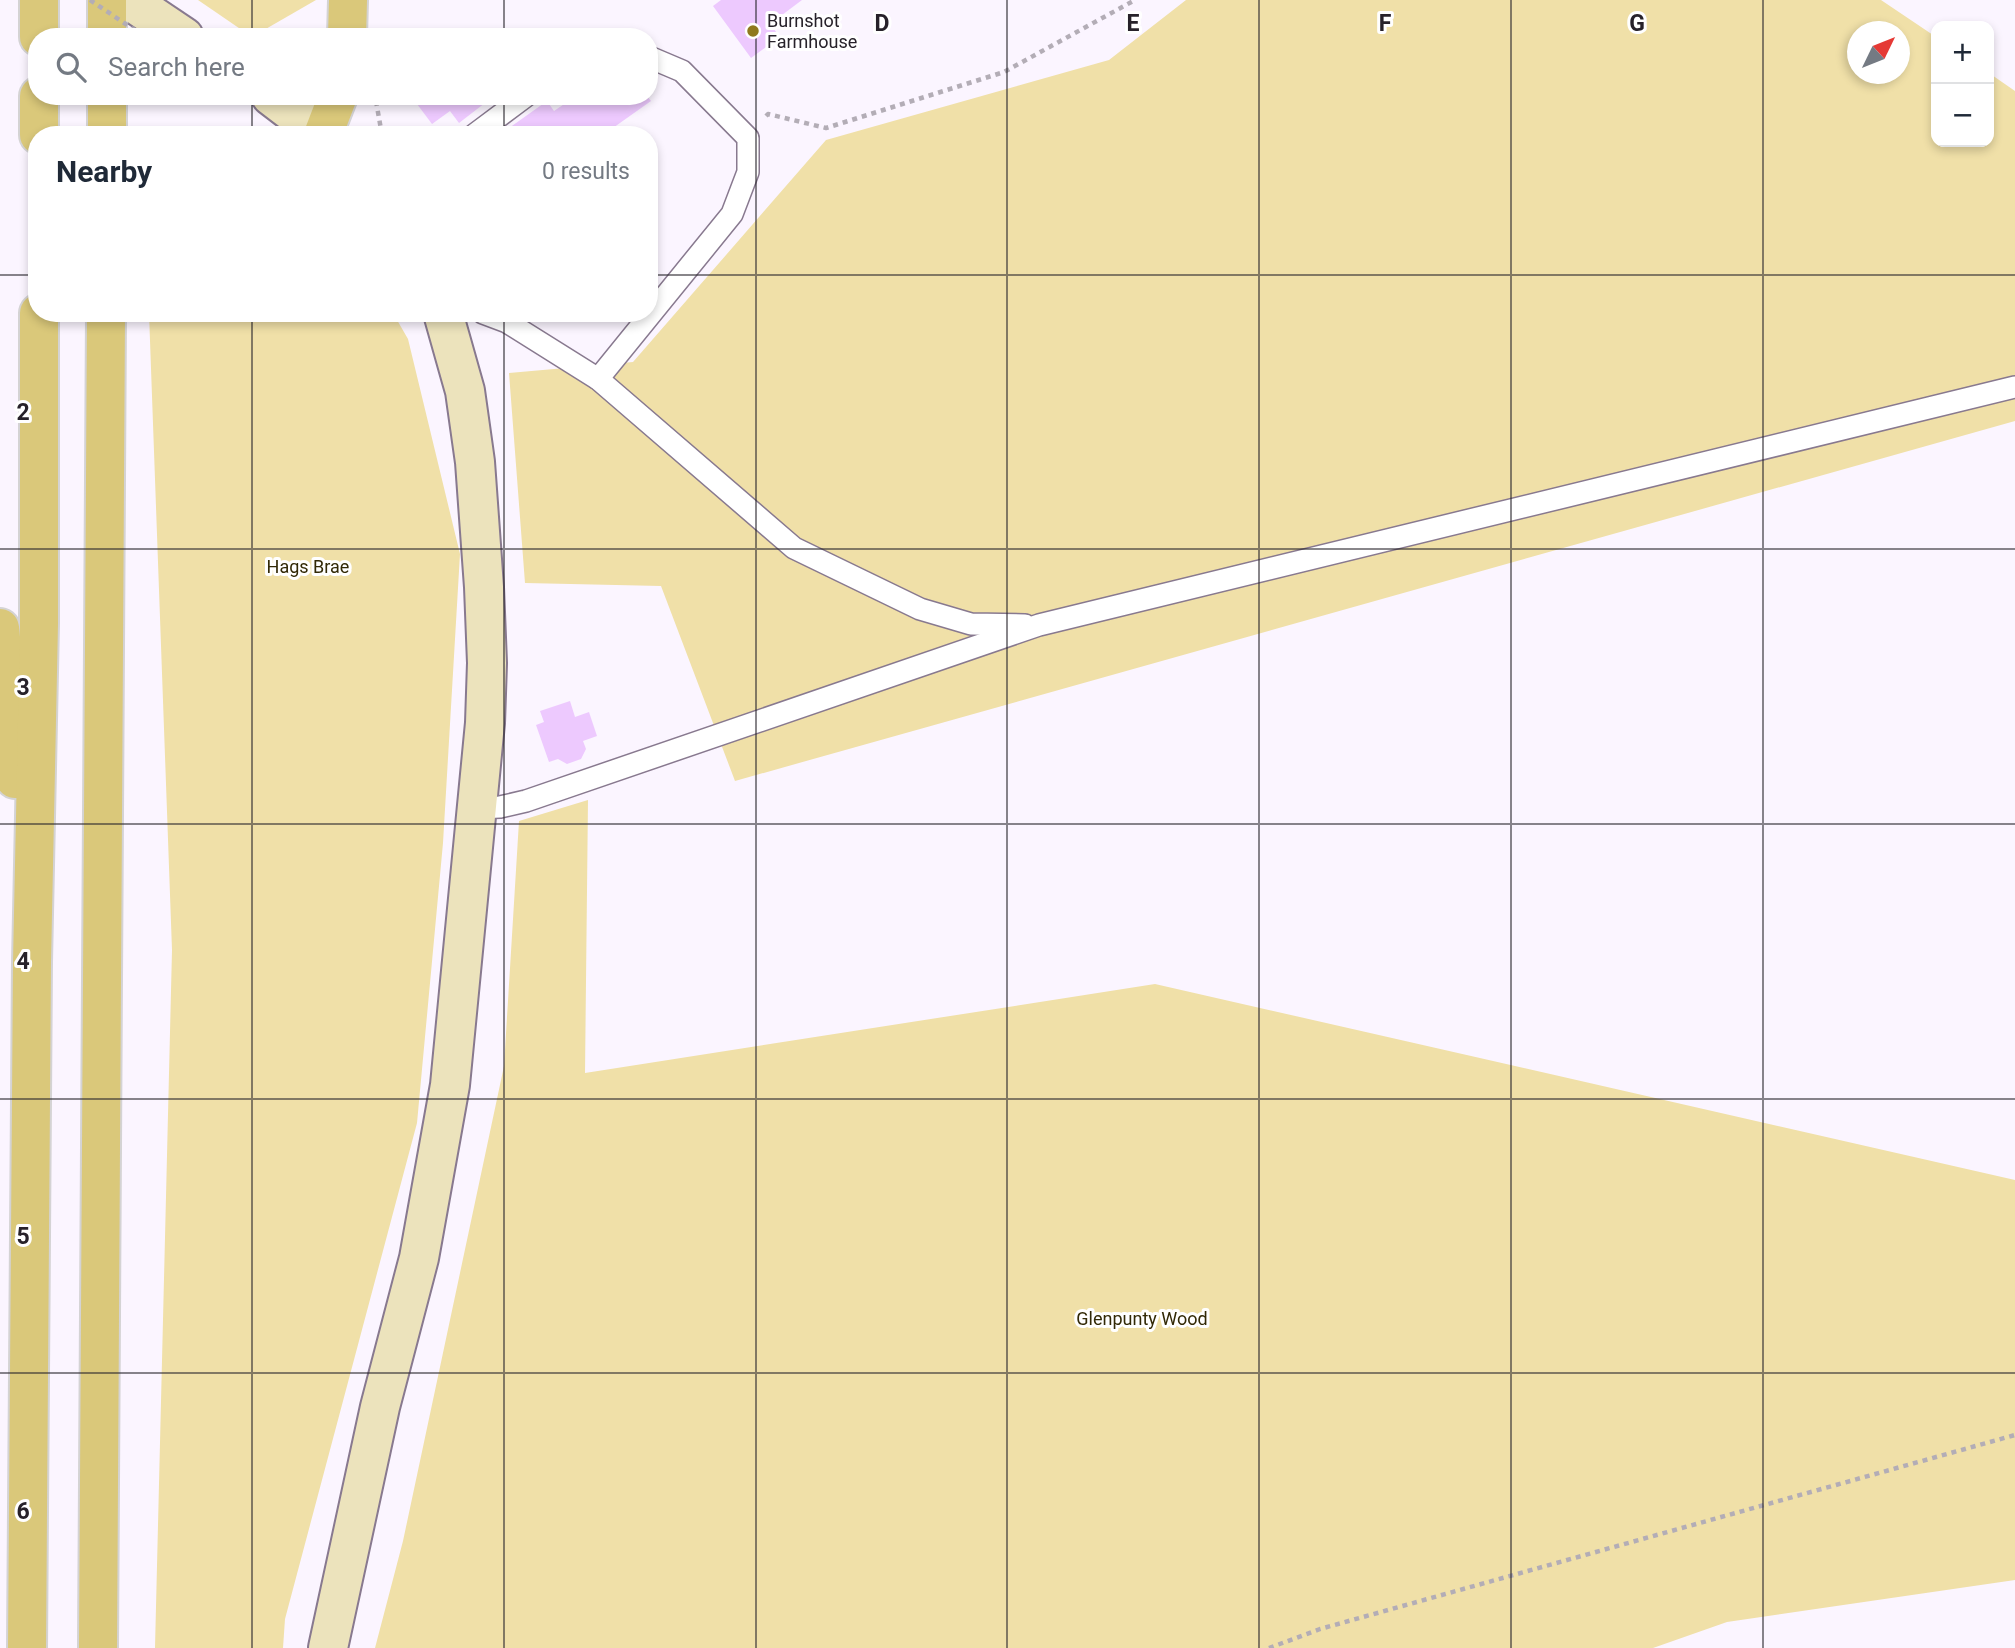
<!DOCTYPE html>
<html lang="en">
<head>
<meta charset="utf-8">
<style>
  body { margin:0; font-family:Roboto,sans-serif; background:#f2f2f3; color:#1f2937 }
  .controls { position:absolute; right:21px; top:21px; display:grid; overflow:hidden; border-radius:14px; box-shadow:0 4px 10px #0003 }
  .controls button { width:63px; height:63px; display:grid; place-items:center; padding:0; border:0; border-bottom:2px solid #e0e1e3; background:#fff; color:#1f2937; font:35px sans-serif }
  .compass { position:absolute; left:1847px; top:21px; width:63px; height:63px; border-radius:50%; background:#fff; box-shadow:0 4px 10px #0003; rotate:47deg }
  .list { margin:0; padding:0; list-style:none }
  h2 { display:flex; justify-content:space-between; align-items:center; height:91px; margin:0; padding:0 28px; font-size:30px }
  h2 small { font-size:23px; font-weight:400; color:#747a83 }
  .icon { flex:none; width:38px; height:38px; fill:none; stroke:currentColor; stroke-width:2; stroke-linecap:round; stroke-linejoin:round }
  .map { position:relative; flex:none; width:2015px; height:1648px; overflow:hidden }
  .search { position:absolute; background:#fff; box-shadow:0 4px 10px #0003; left:28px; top:28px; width:630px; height:77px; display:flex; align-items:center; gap:18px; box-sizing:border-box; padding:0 24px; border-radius:28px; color:#747a83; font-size:26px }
  .panel { position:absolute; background:#fff; box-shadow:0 4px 10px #0003; left:28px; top:126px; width:630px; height:196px; border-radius:28px }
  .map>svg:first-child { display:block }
  .green { fill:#f0e0a8; fill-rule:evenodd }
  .building { fill:#edc9fe }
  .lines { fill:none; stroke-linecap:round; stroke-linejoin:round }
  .lane-casing { stroke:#88798f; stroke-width:24 }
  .secondary-casing { stroke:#88798f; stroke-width:42 }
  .primary-casing { stroke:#d4d3d4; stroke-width:42 }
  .path { stroke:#b3adb6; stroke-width:4.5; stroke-dasharray:5 5; stroke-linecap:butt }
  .lane { stroke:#fff; stroke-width:21 }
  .secondary { stroke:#ece3bc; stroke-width:38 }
  .primary { stroke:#dac87a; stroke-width:38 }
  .path-bridge { stroke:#b3adb6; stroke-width:4.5; stroke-dasharray:5 5; stroke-linecap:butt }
  .grid { fill:none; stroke:#27222a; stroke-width:2; stroke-opacity:0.55 }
  .poi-dot { fill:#8f791e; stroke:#fff; stroke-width:2.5 }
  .labels { text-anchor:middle; stroke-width:6; stroke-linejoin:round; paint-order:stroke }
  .poi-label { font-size:18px; fill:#27222a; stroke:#fff; text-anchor:start }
  .park-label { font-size:18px; fill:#322906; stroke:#fff }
  .grid-label { font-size:23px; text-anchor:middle; font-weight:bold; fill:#27222a; stroke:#fff; stroke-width:6; stroke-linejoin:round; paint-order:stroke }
</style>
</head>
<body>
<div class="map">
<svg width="2015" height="1648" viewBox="0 0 2015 1648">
  <rect width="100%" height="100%" fill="#fbf5ff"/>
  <!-- green -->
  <g class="green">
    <polygon points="198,0 316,0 252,37"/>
    <path d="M1186,0h695l55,37v105h53v-69l26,18v330l-1280,360 -74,-195 -136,-3 -16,-210 124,-11 193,-222 283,-80zM1857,32h42v42h-42z"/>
    <polygon points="149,313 393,313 408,339 460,554 443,843 417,1123 285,1619 283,1648 155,1648 172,950"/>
    <polygon points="588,800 585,1073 1155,984 2015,1180 2015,1580 1727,1622 1653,1648 375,1648 403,1541 504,1066 519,821"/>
  </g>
  <!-- building -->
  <g class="building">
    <polygon points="721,0 802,0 770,24 780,37 751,58 713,6"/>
    <polygon points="411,96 494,96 459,123 450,111 432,124"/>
    <polygon points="576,96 647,96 651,101 603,135 499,135 547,101 554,111"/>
    <polygon points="570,701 575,717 589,712 597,736 583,741 586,749 581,759 567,764 558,759 549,762 536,725 544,722 540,711"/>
  </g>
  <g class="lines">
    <!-- lane casing -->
    <g class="lane-casing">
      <g id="lane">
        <polyline points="474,135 526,96"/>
        <polyline points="483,313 507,322 598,379 794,548 920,609 971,624 1025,625"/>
        <polyline points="598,379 732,214 748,172 748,138 682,71 649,57"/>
        <polyline points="477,808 500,807 526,801 1039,625 2015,387"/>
      </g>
    </g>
    <!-- secondary casing -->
    <g class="secondary-casing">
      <g id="secondary">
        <polyline points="129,0 184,37"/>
        <polyline points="271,96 322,135"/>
        <polyline points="328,1648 380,1407 419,1258 450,1085 485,723 487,663 484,587 475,462 465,391 443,313"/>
      </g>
    </g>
    <!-- primary casing -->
    <g class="primary-casing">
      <g id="primary">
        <polyline points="39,37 39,0"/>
        <polyline points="107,37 107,0"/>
        <polyline points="347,37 348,0"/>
        <polyline points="39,135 39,96"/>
        <polyline points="107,135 107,96"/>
        <polyline points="323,135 338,96"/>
        <polyline points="0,628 15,779"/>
        <polyline points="27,1648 32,962 39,623 39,313"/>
        <polyline points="98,1648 106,313"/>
      </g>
    </g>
    <!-- path -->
    <g class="path">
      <polyline points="376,101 382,135"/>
      <polyline points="766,116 768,114 826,128 1004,72 1135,0"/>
      <polyline points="1269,1648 1320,1629 2015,1435"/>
    </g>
    <!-- lane -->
    <use href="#lane" class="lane"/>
    <!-- secondary -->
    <use href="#secondary" class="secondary"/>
    <!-- primary -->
    <use href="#primary" class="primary"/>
    <!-- path-bridge -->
    <polyline class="path-bridge" points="90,0 145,37"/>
  </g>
  <!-- grid -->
  <path class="grid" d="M252,0v37M504,0v37M756,0v1648M1007,0v1648M1259,0v1648M1511,0v1648M1763,0v1648M252,96v39M504,96v39M0,275h37M649,275h1366M252,313v1335M504,313v1335M0,549h2015M0,824h2015M0,1099h2015M0,1373h2015"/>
  <!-- markers -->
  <circle class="poi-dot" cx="753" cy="31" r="7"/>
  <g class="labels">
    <!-- poi labels -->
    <g class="poi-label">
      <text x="767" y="27">Burnshot<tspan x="767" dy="21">Farmhouse</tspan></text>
    </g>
    <!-- park labels -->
    <g class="park-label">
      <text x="308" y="573">Hags Brae</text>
      <text x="1142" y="1325">Glenpunty Wood</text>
    </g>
  </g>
  <g class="grid-label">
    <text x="882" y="31">D</text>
    <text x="1133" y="31">E</text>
    <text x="1385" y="31">F</text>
    <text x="1637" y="31">G</text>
    <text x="23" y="420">2</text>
    <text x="23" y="695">3</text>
    <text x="23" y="969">4</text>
    <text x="23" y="1244">5</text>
    <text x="23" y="1519">6</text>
  </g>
</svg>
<div class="controls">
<button>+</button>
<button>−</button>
</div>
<svg class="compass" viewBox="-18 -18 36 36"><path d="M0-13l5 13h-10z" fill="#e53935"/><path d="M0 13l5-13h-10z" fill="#747a83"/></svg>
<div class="search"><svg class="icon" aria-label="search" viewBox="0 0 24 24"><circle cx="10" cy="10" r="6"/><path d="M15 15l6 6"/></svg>Search here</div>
<section class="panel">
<h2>Nearby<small>0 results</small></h2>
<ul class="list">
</ul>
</section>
</div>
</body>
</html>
